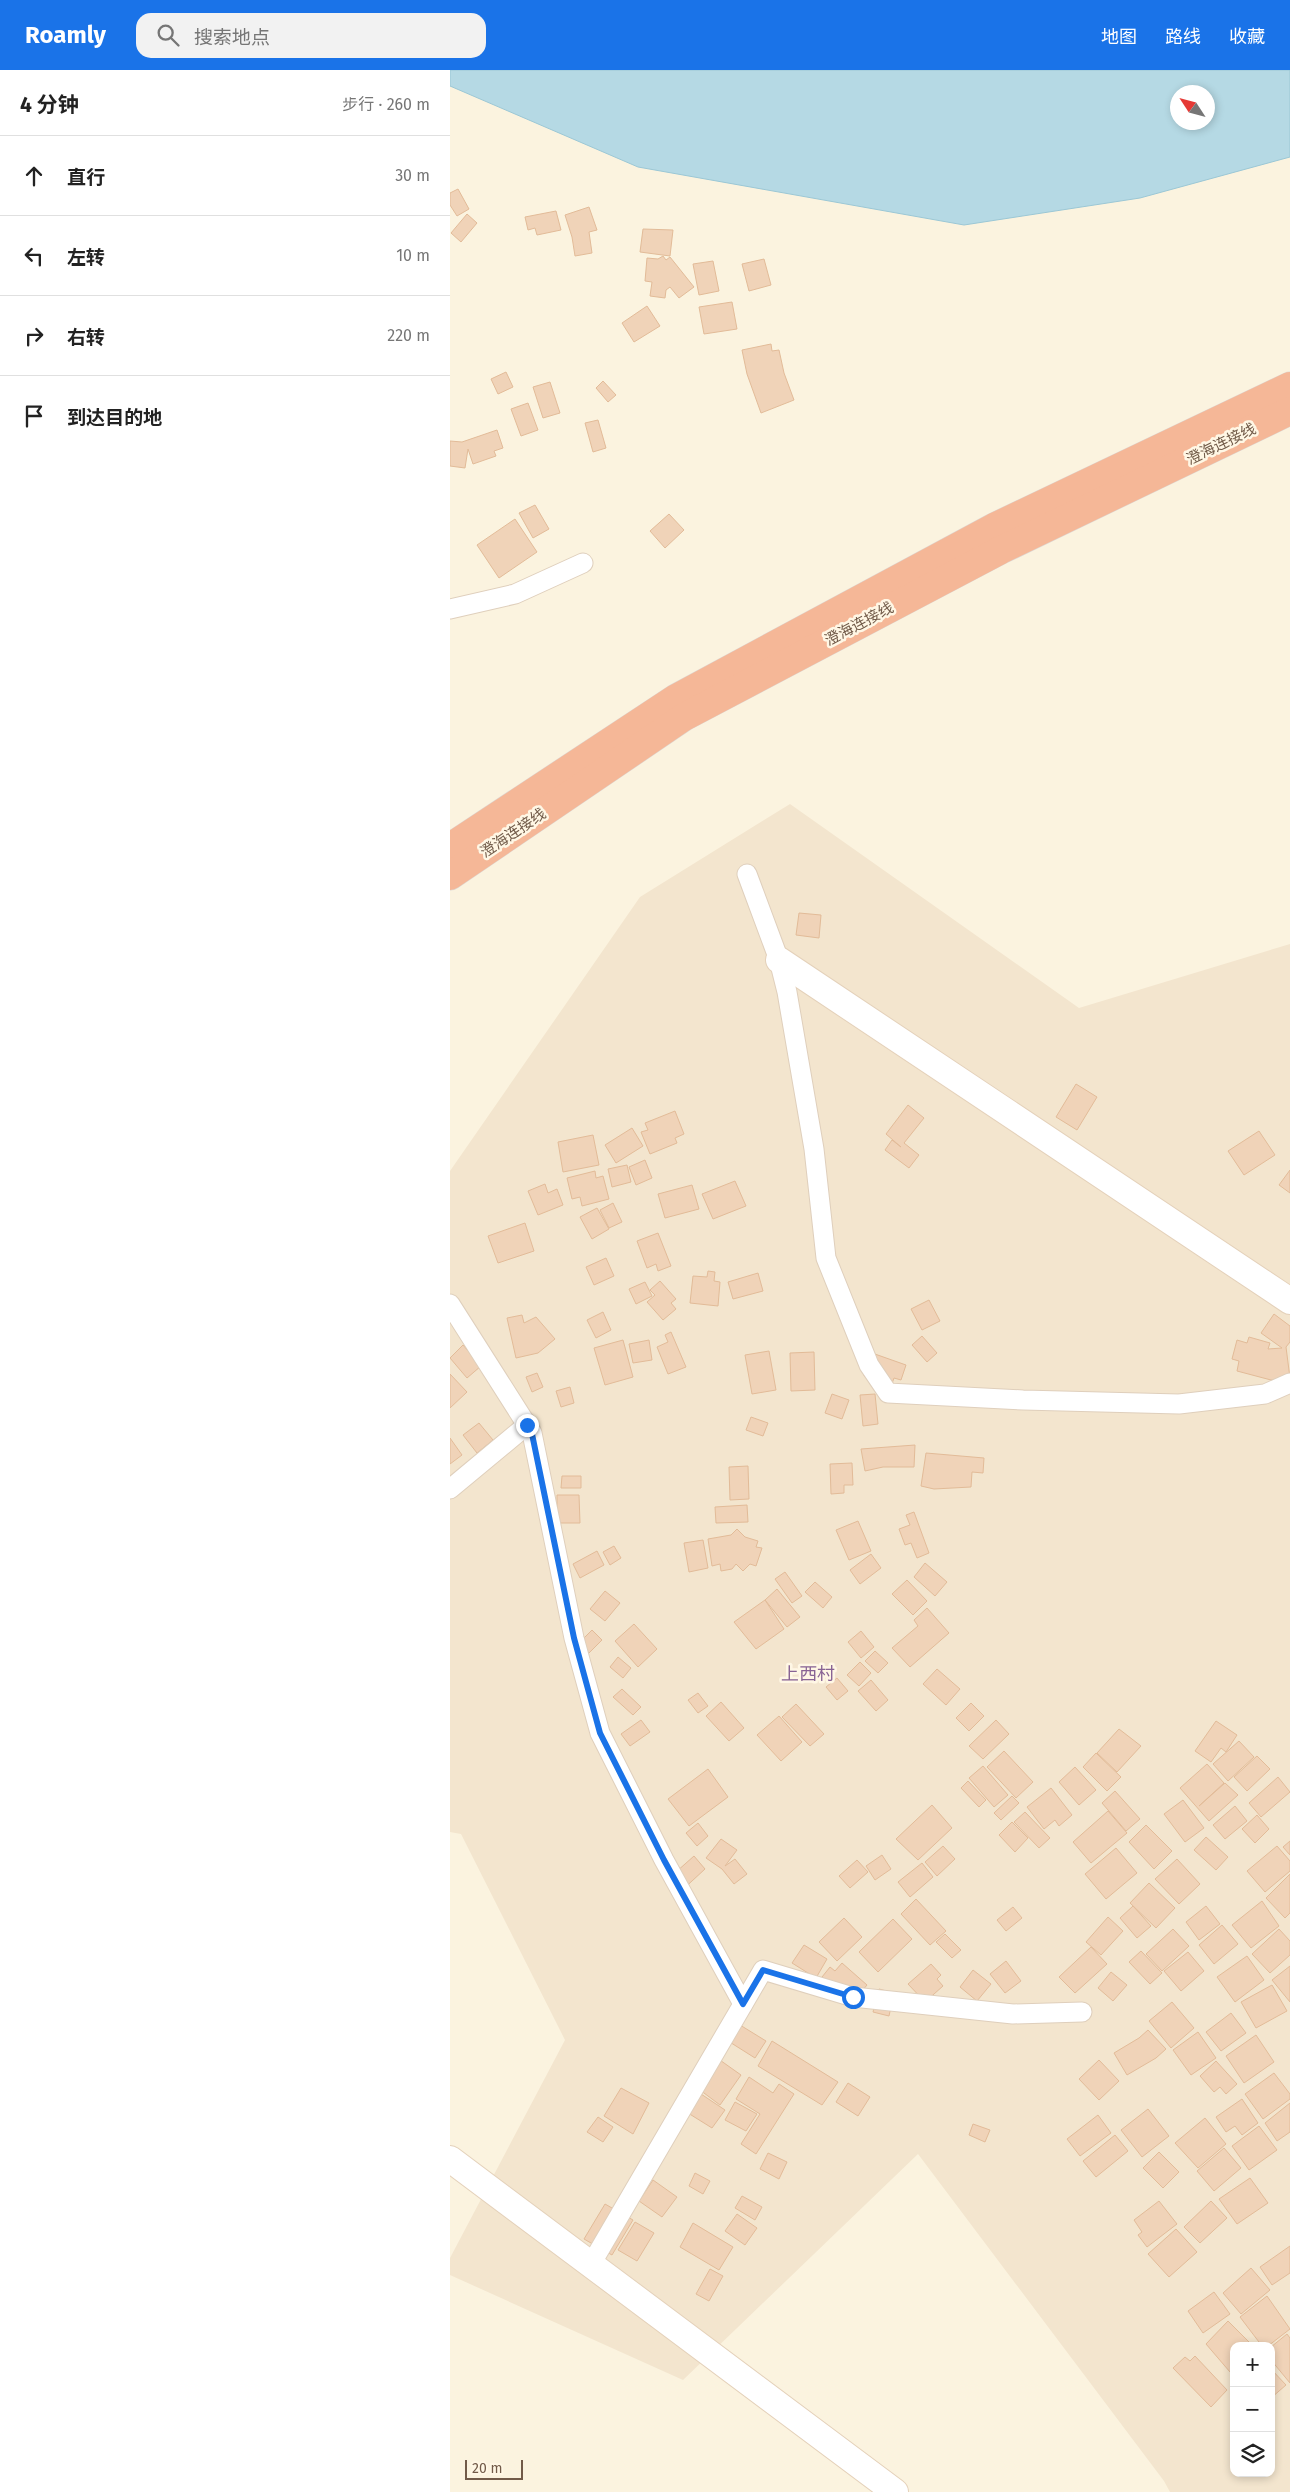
<!DOCTYPE html>
<html lang="zh">
<head>
<meta charset="utf-8">
<style>
  body { margin:0; font-family:"Fira Sans","Noto Sans SC",sans-serif; background:#f2f2f2; color:#222 }
  .controls { position:absolute; right:15px; bottom:15px; display:grid; overflow:hidden; border-radius:10px; box-shadow:0 2px 8px #0003 }
  .controls button { width:45px; height:45px; display:grid; place-items:center; padding:0; border:0; border-bottom:1px solid #e0e0e0; background:#fff; color:#222; font:25px sans-serif }
  .compass { position:absolute; left:720px; top:15px; width:45px; height:45px; border-radius:50%; background:#fff; box-shadow:0 2px 8px #0003; rotate:306deg }
  .scale { position:absolute; left:15px; bottom:12px; width:58px; box-sizing:border-box; padding-left:5px; border:2px solid #715a48; border-top:0; font-size:14px; line-height:18px; white-space:nowrap; color:#715a48; -webkit-text-stroke:4px #fff7e5; paint-order:stroke }
  .stop { position:absolute; width:15px; height:15px; margin:-11px; border:4px solid #1a73e8; border-radius:50%; background:#fff }
  .stop.end { background:#1a73e8; border-color:#fff; box-shadow:0 1px 5px #0008 }
  .list { margin:0; padding:0; list-style:none }
  h2 { display:flex; justify-content:space-between; align-items:center; height:65px; margin:0; padding:0 20px; font-size:21px }
  h2 small { font-size:16px; font-weight:400; color:#767676 }
  .list li { display:grid; grid-template-columns:32px 1fr auto; gap:15px; align-items:center; box-sizing:border-box; height:80px; padding:0 20px; border-top:1px solid #e0e0e0 }
  .list b { display:block; font-size:19px; white-space:nowrap }
  .list em { font-size:16px; font-style:normal; color:#767676 }
  .icon { flex:none; width:28px; height:28px; fill:none; stroke:currentColor; stroke-width:2; stroke-linecap:round; stroke-linejoin:round }
  .map { position:relative; flex:none; width:840px; height:2422px; overflow:hidden }
  header { display:flex; align-items:center; gap:30px; box-sizing:border-box; height:70px; padding:0 25px; background:#1a73e8; color:#fff }
  header strong { font-size:24px }
  nav { display:flex; gap:28px; margin-inline-start:auto; font-size:18px }
  .search { width:350px; height:45px; background:#f2f2f2; display:flex; align-items:center; gap:12px; box-sizing:border-box; padding:0 18px; border-radius:15px; color:#767676; font-size:19px }
  main { display:flex }
  aside { flex:1; background:#fff }
  .map>svg:first-child { display:block }
  .residential { fill:#f3e5ce; fill-rule:evenodd }
  .water { fill:#b5d9e4; stroke:#9bc7d5; fill-rule:evenodd }
  .building { fill:#f0d3b8; stroke:#e2bb98 }
  .lines { fill:none; stroke-linecap:round; stroke-linejoin:round }
  .street-casing { stroke:#dfcfbc; stroke-width:21 }
  .secondary-casing { stroke:#e4d1ba; stroke-width:28 }
  .highway-casing { stroke:#ddd7d3; stroke-width:29 }
  .street { stroke:#fff; stroke-width:19 }
  .secondary { stroke:#fff; stroke-width:26 }
  .highway { stroke:#f5b797; stroke-width:28 }
  .route { stroke:#1a73e8; stroke-width:6 }
  .labels { text-anchor:middle; stroke-width:5; stroke-linejoin:round; paint-order:stroke }
  .street-label { font-size:15px; fill:#715a48; stroke:#fff7e5 }
  .quarter-label { font-size:18px; fill:#886394; stroke:#fff7e5 }
</style>
</head>
<body>
<header>
<strong>Roamly</strong>
<div class="search"><svg class="icon" aria-label="search" viewBox="0 0 24 24"><circle cx="10" cy="10" r="6"/><path d="M15 15l6 6"/></svg>搜索地点</div>
<nav><a>地图</a><a>路线</a><a>收藏</a></nav>
</header>
<main>
<aside>
<h2>4 分钟<small>步行 · 260 m</small></h2>
<ul class="list">
<li><svg class="icon" aria-label="ahead" viewBox="0 0 24 24"><path d="M12 20V5M6 11l6-6 6 6"/></svg><div><b>直行</b></div><em>30 m</em></li>
<li><svg class="icon" aria-label="left" viewBox="0 0 24 24"><path d="M17 20v-9H6M10 6l-5 5 5 5"/></svg><div><b>左转</b></div><em>10 m</em></li>
<li><svg class="icon" aria-label="right" viewBox="0 0 24 24"><path d="M7 20v-9h11M14 6l5 5-5 5"/></svg><div><b>右转</b></div><em>220 m</em></li>
<li><svg class="icon" aria-label="arrive" viewBox="0 0 24 24"><path d="M6 21V4h12l-3 4 3 4H6"/></svg><div><b>到达目的地</b></div></li>
</ul>
</aside>
<div class="map">
<svg width="840" height="2422" viewBox="0 0 840 2422">
  <rect width="100%" height="100%" fill="#fbf3df"/>
  <!-- residential -->
  <path class="residential" d="M340,734l289,204 211,-64v1548h-120l-6,-11 -246,-327 -235,226 -233,-105v-17l115,-218 -104,-206 -11,-2v-661l190,-274zM784,2276h37v127h-37z"/>
  <!-- water -->
  <path class="water" d="M0,0h840v87l-150,41 -176,27 -326,-58 -188,-81zM728,22h30v30h-30z"/>
  <!-- building -->
  <g class="building">
    <polygon points="8,119 19,139 7,146 0,135 0,123"/>
    <polygon points="139,137 147,160 139,162 142,183 125,186 122,167 115,145"/>
    <polygon points="106,141 111,160 87,165 85,158 78,160 75,147"/>
    <polygon points="17,144 27,153 11,172 1,163"/>
    <polygon points="193,159 223,160 220,186 190,182"/>
    <polygon points="213,186 216,190 220,187 244,217 229,228 220,217 216,220 215,228 200,226 202,212 195,211 197,188 208,189"/>
    <polygon points="314,189 321,215 299,221 292,194"/>
    <polygon points="263,191 269,221 249,225 243,194"/>
    <polygon points="282,232 287,259 254,264 249,237"/>
    <polygon points="197,236 210,256 184,272 172,253"/>
    <polygon points="321,274 322,281 329,280 334,303 344,330 311,343 297,304 292,280"/>
    <polygon points="56,302 63,317 48,324 41,309"/>
    <polygon points="153,311 166,325 158,332 146,318"/>
    <polygon points="100,312 110,343 93,348 83,317"/>
    <polygon points="78,333 88,360 71,366 61,339"/>
    <polygon points="148,350 156,378 143,382 135,353"/>
    <polygon points="47,360 53,378 44,381 46,386 23,394 18,379 15,398 0,396 0,371 12,372"/>
    <polygon points="85,435 99,459 83,468 69,443"/>
    <polygon points="219,444 234,460 215,478 200,461"/>
    <polygon points="65,449 87,482 49,508 27,475"/>
    <polygon points="349,843 371,845 369,868 346,865"/>
    <polygon points="626,1014 647,1027 627,1060 606,1047"/>
    <polygon points="458,1035 474,1048 454,1073 469,1085 459,1098 435,1080 442,1070 451,1077 436,1064"/>
    <polygon points="225,1041 234,1064 225,1068 227,1073 200,1084 191,1062 198,1060 195,1053"/>
    <polygon points="182,1058 193,1076 166,1093 155,1075"/>
    <polygon points="809,1061 825,1085 794,1105 778,1081"/>
    <polygon points="143,1065 149,1095 113,1102 108,1072"/>
    <polygon points="195,1090 202,1108 186,1115 179,1097"/>
    <polygon points="177,1095 181,1112 162,1117 158,1099"/>
    <polygon points="840,1100 840,1123 829,1115"/>
    <polygon points="145,1101 146,1108 153,1106 159,1129 132,1136 130,1127 122,1129 117,1108"/>
    <polygon points="285,1111 296,1136 263,1149 252,1124"/>
    <polygon points="95,1114 98,1123 107,1119 113,1135 88,1145 78,1121"/>
    <polygon points="242,1115 249,1139 215,1148 208,1124"/>
    <polygon points="163,1133 172,1152 159,1158 150,1140"/>
    <polygon points="147,1138 159,1159 142,1169 130,1147"/>
    <polygon points="75,1153 84,1181 48,1193 38,1166"/>
    <polygon points="208,1163 221,1196 208,1201 206,1194 197,1198 187,1171"/>
    <polygon points="156,1188 164,1206 144,1215 136,1197"/>
    <polygon points="258,1201 265,1202 264,1211 270,1212 268,1236 240,1233 243,1206 257,1207"/>
    <polygon points="308,1203 313,1221 283,1229 278,1212"/>
    <polygon points="210,1211 226,1229 221,1233 226,1239 213,1250 197,1232 205,1225 200,1220"/>
    <polygon points="195,1212 202,1226 186,1234 179,1219"/>
    <polygon points="479,1230 490,1251 472,1260 461,1239"/>
    <polygon points="153,1242 161,1260 146,1268 137,1250"/>
    <polygon points="824,1244 840,1256 840,1272 836,1277 840,1308 821,1310 787,1301 789,1291 782,1289 787,1270 797,1273 799,1267 820,1273 818,1279 832,1278 811,1263"/>
    <polygon points="72,1245 74,1253 86,1247 105,1269 88,1283 66,1288 57,1248"/>
    <polygon points="221,1262 236,1297 218,1304 207,1277 218,1272 215,1265"/>
    <polygon points="472,1266 487,1283 477,1292 462,1275"/>
    <polygon points="173,1270 183,1307 155,1315 144,1278"/>
    <polygon points="199,1270 202,1290 183,1293 179,1274"/>
    <polygon points="13,1275 31,1296 17,1308 0,1288"/>
    <polygon points="319,1281 326,1320 302,1324 295,1285"/>
    <polygon points="364,1282 365,1320 341,1321 340,1283"/>
    <polygon points="422,1283 456,1295 451,1310 444,1308 441,1316 414,1306"/>
    <polygon points="87,1303 93,1317 82,1322 76,1307"/>
    <polygon points="0,1304 17,1322 0,1338"/>
    <polygon points="120,1317 124,1333 111,1337 106,1321"/>
    <polygon points="382,1324 399,1330 392,1349 375,1343"/>
    <polygon points="425,1324 428,1354 413,1356 410,1325"/>
    <polygon points="301,1347 318,1353 313,1366 296,1360"/>
    <polygon points="29,1353 43,1370 27,1383 13,1365"/>
    <polygon points="0,1368 12,1385 0,1394"/>
    <polygon points="465,1375 464,1397 433,1397 415,1401 411,1379"/>
    <polygon points="476,1383 534,1388 533,1403 522,1402 521,1417 484,1419 471,1416"/>
    <polygon points="402,1393 403,1415 394,1415 394,1423 381,1424 380,1394"/>
    <polygon points="298,1396 299,1429 280,1430 279,1397"/>
    <polygon points="112,1406 131,1406 131,1418 111,1418"/>
    <polygon points="107,1425 129,1425 130,1453 107,1453"/>
    <polygon points="297,1435 298,1452 266,1453 265,1437"/>
    <polygon points="464,1442 479,1483 467,1488 461,1473 455,1475 449,1459 460,1455 456,1445"/>
    <polygon points="408,1451 421,1481 399,1490 386,1460"/>
    <polygon points="287,1459 295,1467 308,1471 306,1477 312,1478 306,1496 300,1494 293,1501 286,1494 282,1499 271,1501 270,1494 262,1496 258,1469 281,1465"/>
    <polygon points="253,1470 258,1498 239,1502 234,1473"/>
    <polygon points="164,1476 171,1488 160,1495 153,1482"/>
    <polygon points="147,1481 154,1495 130,1508 123,1494"/>
    <polygon points="421,1484 431,1498 410,1514 400,1500"/>
    <polygon points="475,1493 497,1512 485,1526 464,1507"/>
    <polygon points="335,1502 352,1526 342,1533 325,1509"/>
    <polygon points="457,1510 477,1531 463,1545 442,1524"/>
    <polygon points="365,1512 382,1527 373,1538 355,1522"/>
    <polygon points="327,1519 350,1547 337,1557 315,1530"/>
    <polygon points="155,1521 170,1533 155,1551 140,1539"/>
    <polygon points="315,1530 334,1559 306,1579 284,1552"/>
    <polygon points="477,1538 499,1563 460,1597 442,1578 468,1556 464,1550"/>
    <polygon points="184,1554 207,1579 188,1597 165,1571"/>
    <polygon points="142,1560 152,1570 139,1583 129,1573"/>
    <polygon points="411,1561 424,1577 411,1588 398,1572"/>
    <polygon points="425,1581 438,1593 428,1603 415,1591"/>
    <polygon points="168,1587 181,1598 173,1608 160,1597"/>
    <polygon points="410,1592 421,1603 409,1616 397,1605"/>
    <polygon points="487,1599 510,1619 496,1635 473,1614"/>
    <polygon points="387,1608 398,1621 387,1630 376,1617"/>
    <polygon points="421,1610 438,1630 426,1641 408,1621"/>
    <polygon points="172,1619 191,1637 183,1645 163,1627"/>
    <polygon points="248,1623 258,1636 248,1643 238,1630"/>
    <polygon points="271,1632 294,1658 279,1671 256,1646"/>
    <polygon points="521,1633 534,1646 519,1661 506,1648"/>
    <polygon points="346,1634 374,1664 360,1676 332,1647"/>
    <polygon points="329,1646 352,1672 331,1691 307,1665"/>
    <polygon points="191,1650 200,1662 180,1676 171,1664"/>
    <polygon points="546,1650 559,1664 533,1689 519,1676"/>
    <polygon points="766,1651 787,1665 776,1682 771,1678 761,1692 745,1681"/>
    <polygon points="669,1659 691,1676 667,1702 647,1683"/>
    <polygon points="789,1671 804,1687 778,1711 763,1694"/>
    <polygon points="554,1681 583,1712 566,1728 537,1697"/>
    <polygon points="646,1683 671,1707 657,1721 633,1697"/>
    <polygon points="807,1686 820,1699 797,1721 784,1707"/>
    <polygon points="757,1694 774,1713 749,1736 775,1713 788,1725 759,1751 730,1718"/>
    <polygon points="533,1696 558,1725 544,1737 519,1708"/>
    <polygon points="625,1697 646,1720 629,1735 609,1712"/>
    <polygon points="258,1699 278,1727 239,1756 218,1729"/>
    <polygon points="828,1707 840,1722 811,1747 799,1733"/>
    <polygon points="518,1711 536,1730 529,1737 511,1718"/>
    <polygon points="601,1718 622,1745 609,1756 605,1750 594,1759 577,1737"/>
    <polygon points="665,1721 690,1749 676,1761 652,1733"/>
    <polygon points="562,1726 569,1733 551,1750 544,1743"/>
    <polygon points="733,1730 754,1758 735,1772 714,1744"/>
    <polygon points="482,1735 502,1758 468,1790 446,1769"/>
    <polygon points="785,1736 797,1751 775,1769 763,1755"/>
    <polygon points="658,1741 677,1763 641,1793 623,1772"/>
    <polygon points="575,1742 600,1768 589,1778 564,1752"/>
    <polygon points="807,1745 819,1759 805,1773 792,1759"/>
    <polygon points="562,1752 578,1768 565,1782 549,1765"/>
    <polygon points="248,1753 258,1766 247,1776 236,1763"/>
    <polygon points="696,1755 722,1781 704,1799 679,1772"/>
    <polygon points="756,1767 778,1787 766,1800 744,1780"/>
    <polygon points="271,1769 287,1780 275,1796 285,1789 297,1804 284,1814 272,1799 256,1788"/>
    <polygon points="840,1771 840,1785 833,1777"/>
    <polygon points="493,1776 505,1789 487,1806 475,1792"/>
    <polygon points="827,1776 840,1791 840,1801 815,1822 797,1801"/>
    <polygon points="666,1778 687,1803 656,1829 635,1804"/>
    <polygon points="432,1785 441,1799 425,1810 416,1796"/>
    <polygon points="244,1786 255,1799 229,1823 217,1810"/>
    <polygon points="727,1789 750,1814 729,1834 705,1809"/>
    <polygon points="407,1790 418,1802 400,1818 389,1806"/>
    <polygon points="472,1793 483,1807 460,1827 448,1812"/>
    <polygon points="840,1804 840,1843 835,1848 816,1828"/>
    <polygon points="699,1813 725,1838 706,1858 680,1833"/>
    <polygon points="466,1829 496,1861 480,1875 451,1844"/>
    <polygon points="812,1831 829,1856 801,1878 782,1855"/>
    <polygon points="683,1836 701,1856 687,1868 670,1848"/>
    <polygon points="756,1836 770,1854 749,1870 736,1852"/>
    <polygon points="563,1837 572,1848 556,1861 547,1850"/>
    <polygon points="658,1847 673,1861 651,1885 636,1872"/>
    <polygon points="394,1848 412,1867 387,1891 369,1872"/>
    <polygon points="443,1849 462,1869 428,1902 409,1882"/>
    <polygon points="772,1855 788,1874 764,1894 749,1875"/>
    <polygon points="723,1859 739,1876 712,1901 696,1884"/>
    <polygon points="829,1859 840,1871 840,1885 820,1903 802,1884"/>
    <polygon points="495,1864 511,1880 502,1888 486,1872"/>
    <polygon points="354,1875 377,1889 366,1908 342,1893"/>
    <polygon points="641,1877 657,1894 625,1923 609,1907"/>
    <polygon points="691,1881 712,1903 700,1914 679,1892"/>
    <polygon points="738,1882 754,1901 731,1921 714,1901"/>
    <polygon points="797,1886 814,1910 785,1932 767,1907"/>
    <polygon points="556,1891 571,1911 555,1923 540,1904"/>
    <polygon points="392,1893 417,1915 406,1928 388,1921 372,1907 380,1897 385,1901"/>
    <polygon points="481,1894 491,1905 487,1909 493,1916 475,1932 458,1914"/>
    <polygon points="840,1896 840,1932 822,1910"/>
    <polygon points="523,1900 541,1914 527,1931 510,1917"/>
    <polygon points="661,1902 677,1915 663,1931 648,1918"/>
    <polygon points="822,1915 837,1941 806,1958 791,1932"/>
    <polygon points="429,1919 444,1923 439,1946 423,1942"/>
    <polygon points="722,1932 744,1958 721,1978 699,1951"/>
    <polygon points="781,1943 796,1963 771,1981 756,1962"/>
    <polygon points="277,1947 316,1971 305,1988 267,1964"/>
    <polygon points="698,1960 716,1979 706,1988 677,2005 664,1983 689,1968"/>
    <polygon points="748,1962 766,1988 741,2005 723,1980"/>
    <polygon points="806,1965 824,1992 794,2013 776,1986"/>
    <polygon points="322,1971 388,2012 372,2035 308,1996"/>
    <polygon points="267,1988 291,2005 270,2035 246,2017"/>
    <polygon points="649,1990 669,2011 649,2030 629,2009"/>
    <polygon points="766,1991 787,2014 776,2024 770,2017 764,2022 750,2006"/>
    <polygon points="824,2003 840,2024 840,2029 813,2049 795,2024"/>
    <polygon points="299,2007 323,2023 329,2014 344,2024 306,2084 291,2074 310,2044 286,2029"/>
    <polygon points="398,2013 420,2027 408,2046 386,2032"/>
    <polygon points="171,2018 199,2033 183,2064 154,2046"/>
    <polygon points="251,2024 275,2040 262,2058 238,2043"/>
    <polygon points="792,2029 808,2053 792,2065 785,2056 776,2062 766,2047"/>
    <polygon points="285,2032 307,2044 296,2061 275,2050"/>
    <polygon points="840,2033 840,2062 827,2071 815,2053"/>
    <polygon points="698,2039 719,2066 692,2087 671,2060"/>
    <polygon points="648,2045 661,2063 630,2086 617,2069"/>
    <polygon points="148,2047 163,2057 153,2072 137,2062"/>
    <polygon points="755,2048 776,2074 748,2098 725,2073"/>
    <polygon points="523,2054 540,2060 535,2072 519,2065"/>
    <polygon points="809,2056 827,2080 799,2100 782,2076"/>
    <polygon points="665,2065 678,2081 646,2107 633,2091"/>
    <polygon points="774,2078 791,2098 764,2121 747,2101"/>
    <polygon points="709,2082 729,2102 713,2118 693,2098"/>
    <polygon points="318,2083 337,2092 329,2109 310,2099"/>
    <polygon points="245,2103 260,2111 253,2124 239,2116"/>
    <polygon points="800,2108 818,2133 787,2154 769,2129"/>
    <polygon points="203,2110 227,2127 212,2147 189,2131"/>
    <polygon points="292,2126 312,2137 305,2150 285,2138"/>
    <polygon points="709,2131 727,2154 697,2177 688,2165 692,2162 684,2150"/>
    <polygon points="761,2131 777,2148 750,2173 734,2157"/>
    <polygon points="155,2134 183,2150 162,2185 134,2169"/>
    <polygon points="287,2144 307,2158 295,2175 275,2161"/>
    <polygon points="185,2152 204,2163 187,2191 168,2180"/>
    <polygon points="243,2153 283,2177 269,2200 230,2177"/>
    <polygon points="726,2159 747,2182 719,2207 698,2184"/>
    <polygon points="840,2176 840,2203 822,2215 810,2197"/>
    <polygon points="801,2198 820,2220 791,2244 773,2223"/>
    <polygon points="260,2199 273,2206 259,2231 246,2224"/>
    <polygon points="764,2222 780,2244 753,2263 738,2241"/>
    <polygon points="817,2226 840,2259 818,2276 812,2276 790,2247"/>
    <polygon points="778,2251 803,2276 784,2276 784,2299 780,2302 756,2274"/>
    <polygon points="837,2264 840,2268 840,2313 821,2290 821,2277"/>
    <polygon points="745,2286 777,2320 761,2337 723,2298 735,2287 740,2291"/>
    <polygon points="821,2299 836,2315 821,2328"/>
  </g>
  <g class="lines">
    <!-- street casing -->
    <g class="street-casing">
      <g id="street">
        <polyline points="0,539 65,524 133,493"/>
        <polyline points="297,804 329,890 337,922 364,1079 376,1188 419,1295 438,1323 573,1330 729,1334 815,1324 840,1313"/>
        <polyline points="0,1234 82,1363 124,1568 150,1663 214,1790 293,1934"/>
        <polyline points="0,1419 77,1355"/>
        <polyline points="140,2196 313,1900 403,1927 563,1944 632,1942"/>
      </g>
    </g>
    <!-- secondary casing -->
    <g class="secondary-casing">
      <g id="secondary">
        <polyline points="329,890 840,1231"/>
        <polyline points="0,2089 445,2422"/>
      </g>
    </g>
    <!-- highway casing -->
    <g class="highway-casing">
      <g id="highway">
        <polyline points="0,777 226,628 544,457 840,316"/>
        <polyline points="0,806 234,647 551,480 840,341"/>
      </g>
    </g>
    <!-- street -->
    <use href="#street" class="street"/>
    <!-- secondary -->
    <use href="#secondary" class="secondary"/>
    <!-- highway -->
    <use href="#highway" class="highway"/>
  </g>
  <g class="lines">
    <!-- route -->
    <polyline class="route" points="77,1355 82,1364 124,1568 150,1663 214,1790 293,1934 313,1900 403,1927"/>
  </g>
  <g class="labels">
    <!-- street labels -->
    <g class="street-label">
      <text transform="translate(771 374) rotate(-26)" y="5">澄海连接线</text>
      <text transform="translate(409 554) rotate(-28)" y="5">澄海连接线</text>
      <text transform="translate(63 763) rotate(-34)" y="5">澄海连接线</text>
    </g>
    <!-- quarter labels -->
    <g class="quarter-label">
      <text x="358" y="1610">上西村</text>
    </g>
  </g>
</svg>
<div class="controls">
<button>+</button>
<button>−</button>
<button><svg class="icon" aria-label="layers" viewBox="0 0 24 24"><path d="M12 4l9 5-9 5-9-5zM3 14l9 5 9-5"/></svg></button>
</div>
<svg class="compass" viewBox="-18 -18 36 36"><path d="M0-13l5 13h-10z" fill="#e53935"/><path d="M0 13l5-13h-10z" fill="#767676"/></svg>
<div class="scale">20 m</div>
<div class="stop" style="left:403px;top:1927px"></div>
<div class="stop end" style="left:77px;top:1355px"></div>
</div>
</main>
</body>
</html>
